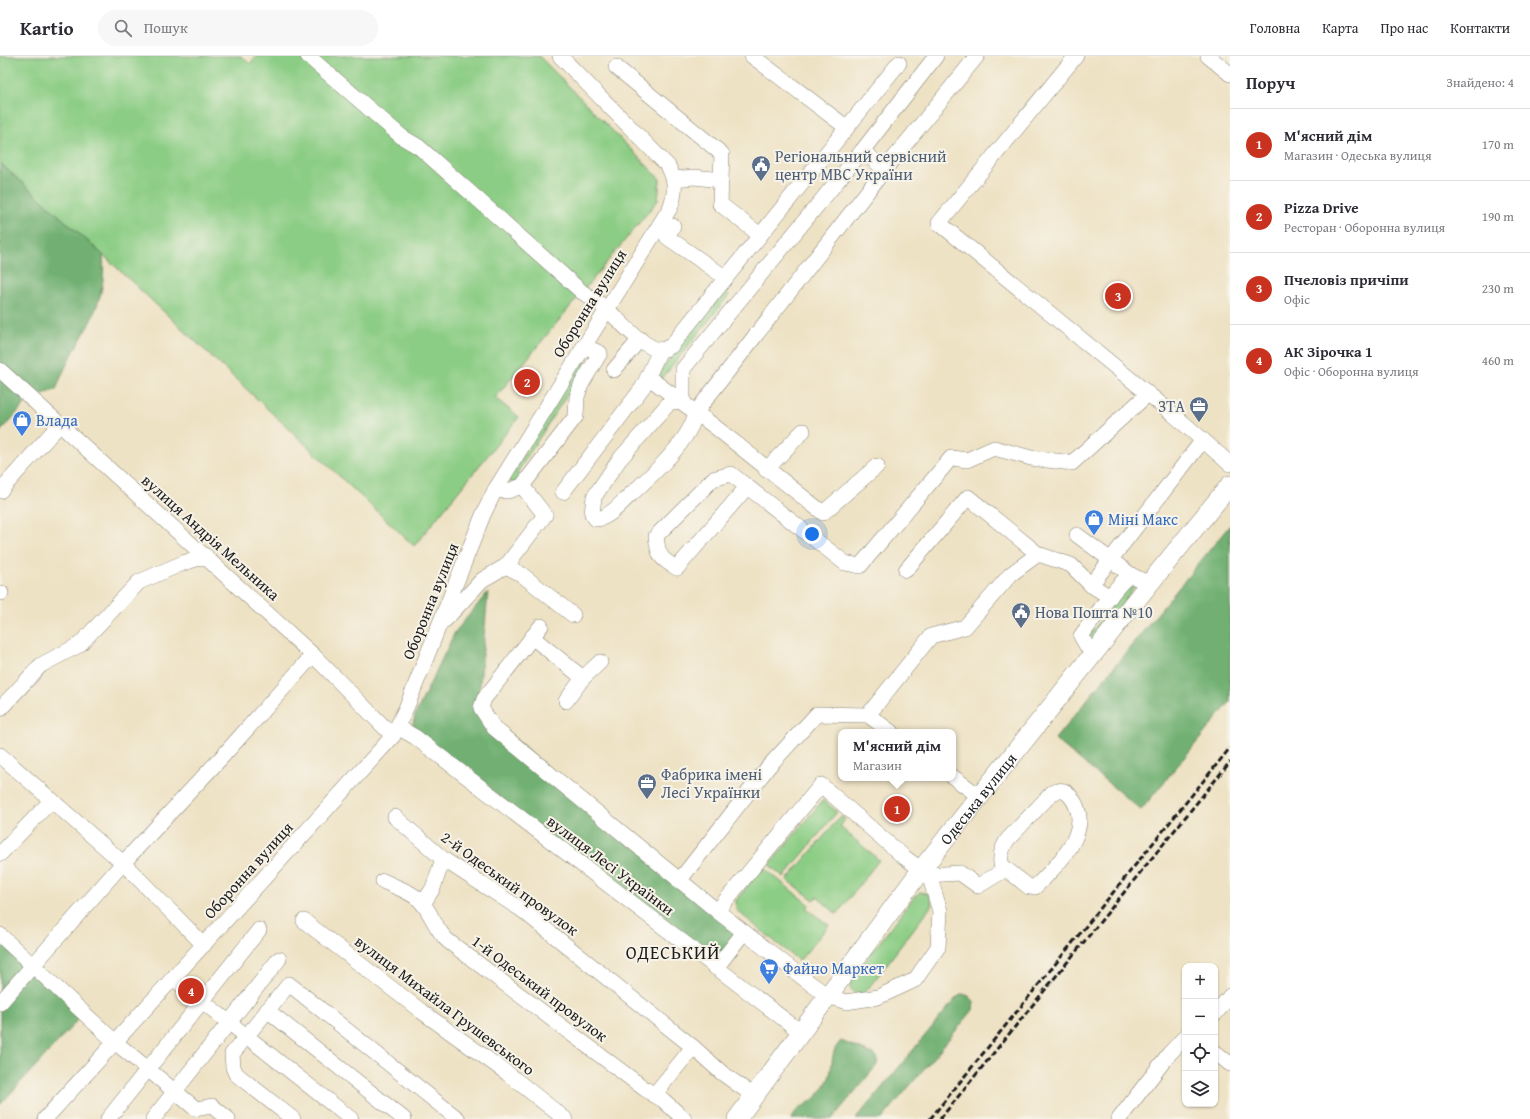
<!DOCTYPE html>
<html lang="uk">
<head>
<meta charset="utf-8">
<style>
  body { margin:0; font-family:"Gentium Book Plus",serif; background:#f7f7f7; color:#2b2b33 }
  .controls { position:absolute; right:12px; bottom:12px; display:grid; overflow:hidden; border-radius:8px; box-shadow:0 1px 3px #0004 }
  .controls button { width:36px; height:36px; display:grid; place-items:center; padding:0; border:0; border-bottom:1px solid #e1e1e2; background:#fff; color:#2b2b33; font:20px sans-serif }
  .you { position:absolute; left:812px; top:478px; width:14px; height:14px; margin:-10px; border:3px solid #fff; border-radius:50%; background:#1a73e8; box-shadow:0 0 0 6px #1a73e833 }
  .badge { display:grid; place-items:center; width:26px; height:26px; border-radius:50%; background:#c8321e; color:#fff; font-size:13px; font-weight:700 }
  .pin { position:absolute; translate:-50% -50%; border:2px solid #fff; box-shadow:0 1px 4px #0006 }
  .popup { position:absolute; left:838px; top:673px; width:118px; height:52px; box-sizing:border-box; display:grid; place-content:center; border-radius:8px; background:#fff; filter:drop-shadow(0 1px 3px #0005); font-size:13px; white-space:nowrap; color:#7c7c81 }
  .popup b { font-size:15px; color:#2b2b33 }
  .popup::after { content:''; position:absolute; left:50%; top:100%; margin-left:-8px; border:8px solid transparent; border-top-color:#fff }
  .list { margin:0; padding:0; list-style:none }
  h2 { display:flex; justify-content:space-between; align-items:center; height:52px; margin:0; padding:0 16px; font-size:17px }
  h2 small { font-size:13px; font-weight:400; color:#7c7c81 }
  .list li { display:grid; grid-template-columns:26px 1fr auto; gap:12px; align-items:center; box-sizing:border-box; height:72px; padding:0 16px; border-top:1px solid #e1e1e2 }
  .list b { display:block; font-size:15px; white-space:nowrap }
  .list p { margin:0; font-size:13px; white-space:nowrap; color:#7c7c81 }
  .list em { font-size:13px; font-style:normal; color:#7c7c81 }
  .icon { flex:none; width:22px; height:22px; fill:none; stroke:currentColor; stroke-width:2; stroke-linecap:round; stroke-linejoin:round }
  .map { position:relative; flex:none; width:1230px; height:1063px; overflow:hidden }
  header { display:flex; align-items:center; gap:24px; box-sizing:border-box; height:56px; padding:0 20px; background:#fff; border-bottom:1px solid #e1e1e2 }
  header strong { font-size:19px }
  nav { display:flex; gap:22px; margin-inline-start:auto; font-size:14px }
  .search { width:280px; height:36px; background:#f7f7f7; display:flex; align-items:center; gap:10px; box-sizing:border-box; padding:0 14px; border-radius:22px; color:#7c7c81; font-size:15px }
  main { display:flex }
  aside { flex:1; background:#fff }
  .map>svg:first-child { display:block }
  .green { fill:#8ccd85; stroke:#547450 }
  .forest { fill:#71b072; stroke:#466647 }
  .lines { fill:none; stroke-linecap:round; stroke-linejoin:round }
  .minor-casing { stroke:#857f70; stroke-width:16 }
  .major-casing { stroke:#857f70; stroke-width:20 }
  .minor { stroke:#fff; stroke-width:15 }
  .major { stroke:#fff; stroke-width:19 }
  .rail { stroke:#1c1c1c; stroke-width:3; stroke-dasharray:6 3; stroke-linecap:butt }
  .labels { text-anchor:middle; stroke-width:4; stroke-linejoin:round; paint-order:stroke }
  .service-label { font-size:16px; fill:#4e5e75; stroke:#f7f3e8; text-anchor:start }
  .street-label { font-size:16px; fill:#1c1c1c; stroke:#f7f3e8 }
  .shop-label { font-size:16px; fill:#366cbe; stroke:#f7f3e8; text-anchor:start }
  .quarter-label { font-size:18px; letter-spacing:1px; fill:#1c1c1c; stroke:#f7f3e8 }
</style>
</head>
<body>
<header>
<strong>Kartio</strong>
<div class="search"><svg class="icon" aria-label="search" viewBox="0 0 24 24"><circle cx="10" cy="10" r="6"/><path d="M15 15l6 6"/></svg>Пошук</div>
<nav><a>Головна</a><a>Карта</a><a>Про нас</a><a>Контакти</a></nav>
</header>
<main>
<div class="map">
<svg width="1230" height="1063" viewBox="0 0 1230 1063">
  <rect width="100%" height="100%" fill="#f7f3e8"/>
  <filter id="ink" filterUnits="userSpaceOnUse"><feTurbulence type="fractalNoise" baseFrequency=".025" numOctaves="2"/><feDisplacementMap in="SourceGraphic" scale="8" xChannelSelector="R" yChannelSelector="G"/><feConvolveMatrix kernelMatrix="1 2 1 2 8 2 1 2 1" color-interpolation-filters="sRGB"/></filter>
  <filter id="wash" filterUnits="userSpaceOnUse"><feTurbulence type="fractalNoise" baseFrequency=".012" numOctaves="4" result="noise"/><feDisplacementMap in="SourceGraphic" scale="16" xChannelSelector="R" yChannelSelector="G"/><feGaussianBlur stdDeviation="0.9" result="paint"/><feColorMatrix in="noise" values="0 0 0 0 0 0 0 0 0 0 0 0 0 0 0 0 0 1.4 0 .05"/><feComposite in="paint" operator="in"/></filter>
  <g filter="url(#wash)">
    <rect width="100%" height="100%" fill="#eee2c4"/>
    <!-- green -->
    <g class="green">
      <polygon points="0,0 241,0 250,8 256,0 539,0 660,123 658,144 495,342 519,361 414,490 100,196 0,107"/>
      <polygon points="725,235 729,239 661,324 660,319 662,312"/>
      <polygon points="584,301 586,306 585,310 517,417 522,427 510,426 509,422"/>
      <polygon points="1132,528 1136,529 1093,587 1089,583 1091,577 1128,530"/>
      <polygon points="823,744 837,756 784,821 769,809"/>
      <polygon points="841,760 845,763 840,771 879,804 837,858 817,841 814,844 787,824"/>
      <polygon points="763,811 809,849 807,853 829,869 799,905 736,854 736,844"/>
      <path d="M920,836l9,2 3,11 -65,85c-8,8 -19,2 -17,-9l65,-85z"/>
    </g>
    <!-- forest -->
    <g class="forest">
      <path d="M0,107l103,92c6,59 -30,85 -47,135l-25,7 -31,35z"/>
      <polygon points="1230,469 1230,646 1141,754 1055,683"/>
      <polygon points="488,536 478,651 739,877 715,908 413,674 413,668 415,659 455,576"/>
      <polygon points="0,879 84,957 0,1049"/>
      <polygon points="963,938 969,940 974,945 973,954 882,1063 856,1063 957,941"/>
      <path d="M841,985l32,13 5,4 -1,7 -45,54h-41c4,-10 12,-12 20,-18 7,-5 13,-13 16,-19 8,-14 1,-29 14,-41z"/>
    </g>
  </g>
  <g filter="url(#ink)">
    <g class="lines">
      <!-- minor casing -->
      <g class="minor-casing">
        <g id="minor">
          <path d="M308,0l94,81 17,10 163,145c8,5 16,10 23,16 15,12 36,39 55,42"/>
          <polyline points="752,0 846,71"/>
          <path d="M936,0l-74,95 -179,218v32l-13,1 -51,58 -25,37 -2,17 4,5c12,0 23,-14 32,-22 22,-20 62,-55 68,-85l189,-243 92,-113"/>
          <polyline points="1076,0 939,167 1173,358 1230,408"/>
          <polyline points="1208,0 1230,18"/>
          <polyline points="616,11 722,98 720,148 760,179"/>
          <polyline points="862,95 885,113"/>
          <polyline points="674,123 694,121 721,124"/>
          <polyline points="673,170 667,181 726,222"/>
          <polyline points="0,314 313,599 393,680"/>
          <polyline points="614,314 640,283"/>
          <polyline points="648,321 714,370 823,457 877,410"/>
          <polyline points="766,414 803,375"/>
          <path d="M747,431l-70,81c-17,-9 -19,-13 -21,-32l57,-57 18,-5 114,89 15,3 91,-108 16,2 27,-12 37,10 41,5 76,-69"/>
          <polyline points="495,434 508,435 522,430 576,360 577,341 581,329 600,297 584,290"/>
          <polyline points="0,435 60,368"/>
          <polyline points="563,436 643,331 660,294 665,293 671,290 899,7"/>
          <polyline points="1077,479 1131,519"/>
          <polyline points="506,510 521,518 573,559"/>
          <polyline points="906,514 968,441 1038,498"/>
          <polyline points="1091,529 1203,384"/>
          <polyline points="0,537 1,537"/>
          <polyline points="445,564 482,524 506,510 545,459 522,430"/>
          <polyline points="541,570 484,643 481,652 494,672 717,855 811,928 828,940 846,946 878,941 915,924 938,891 940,855 929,819 904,801 821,729 717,855"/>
          <polyline points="532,581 583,622"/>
          <path d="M1092,599l-11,-19c10,-13 37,-55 50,-61l18,9"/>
          <polyline points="566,645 583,622 600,606"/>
          <polyline points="0,653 41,609 79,589 139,526 183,507 206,500"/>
          <polyline points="398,671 415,681 802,977"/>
          <polyline points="891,676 868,659 931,580 965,571 1011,518 1038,498 1071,509 1091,529 1110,541"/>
          <polyline points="0,699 123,807 204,889"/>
          <polyline points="953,721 979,740"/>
          <polyline points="395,761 443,803 522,854 693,991 722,1017 754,1040"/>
          <polyline points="0,798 52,744"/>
          <path d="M929,819l31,-2 18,13 28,-17 23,18h6c22,-21 61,-58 36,-90 -5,-7 -11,-8 -19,-4l-44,46c-6,8 -8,16 -7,25l5,5"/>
          <path d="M383,825c12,6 33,12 41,24 9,12 12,25 24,36l197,148 18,11 21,19"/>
          <polyline points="679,825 769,710 817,658 868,659"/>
          <polyline points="423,848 433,832 443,803"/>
          <polyline points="304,865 421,955 507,1017 565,1063"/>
          <polyline points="0,879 115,986 196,1053 212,1050 228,1063"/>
          <polyline points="716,912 744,876"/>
          <polyline points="173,922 351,1063"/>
          <polyline points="0,947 123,807 221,702 313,599"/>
          <polyline points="267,954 404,1063"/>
          <polyline points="1215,958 1230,940"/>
          <polyline points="1215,996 1230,1008"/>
          <polyline points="654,1039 693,991"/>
          <path d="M45,1063l348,-383 14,-30 76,-191 12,-25 175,-282c6,-16 6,-27 -2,-42l-108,-110"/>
          <polyline points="108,1063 259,874"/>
          <polyline points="153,1063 279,903"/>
          <polyline points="293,1063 236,1018 233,1011 232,998 289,928 458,1063"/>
          <polyline points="1119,1063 1169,998 1185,981"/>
        </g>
      </g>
      <!-- major casing -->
      <g class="major-casing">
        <g id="major">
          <path id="s1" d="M737,1063l184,-249 228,-286 81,-99"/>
        </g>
      </g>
      <!-- minor -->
      <use href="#minor" class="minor"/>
      <!-- major -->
      <use href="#major" class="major"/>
      <!-- rail -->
      <g class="rail">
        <polyline points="930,1063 1230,692"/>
        <polyline points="940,1063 1230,706"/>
      </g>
    </g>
  </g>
  <!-- icons -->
  <defs>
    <g id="civic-pin" transform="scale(1)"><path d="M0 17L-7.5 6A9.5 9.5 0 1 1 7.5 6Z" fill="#5c6f8a" stroke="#f7f3e8"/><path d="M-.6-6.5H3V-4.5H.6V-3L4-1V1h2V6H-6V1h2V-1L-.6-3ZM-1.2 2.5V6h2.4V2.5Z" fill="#fff"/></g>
    <g id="office-pin" transform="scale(1)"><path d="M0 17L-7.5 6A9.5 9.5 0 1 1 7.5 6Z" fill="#5c6f8a" stroke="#f7f3e8"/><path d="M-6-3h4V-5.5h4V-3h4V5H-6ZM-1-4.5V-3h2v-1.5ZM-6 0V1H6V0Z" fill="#fff"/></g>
    <g id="shop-pin" transform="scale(1)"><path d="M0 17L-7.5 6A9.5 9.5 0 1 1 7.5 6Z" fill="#3f7fe0" stroke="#f7f3e8"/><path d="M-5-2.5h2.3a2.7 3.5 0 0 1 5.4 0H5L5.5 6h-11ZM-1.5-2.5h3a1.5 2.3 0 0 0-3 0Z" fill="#fff"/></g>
    <g id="supermarket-pin" transform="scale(1)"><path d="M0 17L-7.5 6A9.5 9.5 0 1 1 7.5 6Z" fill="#3f7fe0" stroke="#f7f3e8"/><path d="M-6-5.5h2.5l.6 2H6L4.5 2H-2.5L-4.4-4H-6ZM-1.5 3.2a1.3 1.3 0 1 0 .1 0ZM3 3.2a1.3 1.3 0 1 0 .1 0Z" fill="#fff"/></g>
  </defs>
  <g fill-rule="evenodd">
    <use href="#civic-pin" x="761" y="109"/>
    <use href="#office-pin" x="1199" y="350"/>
    <use href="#shop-pin" x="22" y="364"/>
    <use href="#shop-pin" x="1094" y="463"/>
    <use href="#civic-pin" x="1021" y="556"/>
    <use href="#office-pin" x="647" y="727"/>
    <use href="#supermarket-pin" x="769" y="912"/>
  </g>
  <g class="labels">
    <!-- service labels -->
    <g class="service-label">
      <text x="775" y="106">Регіональний сервісний<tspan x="775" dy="18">центр МВС України</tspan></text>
      <text x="1185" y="356" text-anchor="end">ЗТА</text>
      <text x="1035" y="562">Нова Пошта №10</text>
      <text x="661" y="724">Фабрика імені<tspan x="661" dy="18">Лесі Українки</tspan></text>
    </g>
    <!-- street labels -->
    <g class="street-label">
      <text transform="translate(589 247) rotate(-58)" y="6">Оборонна вулиця</text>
      <text transform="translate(211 481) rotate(42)" y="6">вулиця Андрія Мельника</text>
      <text transform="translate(430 545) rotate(-68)" y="6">Оборонна вулиця</text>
      <text dy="6" stroke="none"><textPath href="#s1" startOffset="401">Одеська вулиця</textPath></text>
      <text transform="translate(611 809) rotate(37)" y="6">вулиця Лесі Українки</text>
      <text transform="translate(248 814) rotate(-48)" y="6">Оборонна вулиця</text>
      <text transform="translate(510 827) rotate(36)" y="6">2-й Одеський провулок</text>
      <text transform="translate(540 932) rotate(37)" y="6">1-й Одеський провулок</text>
      <text transform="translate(445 949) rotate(37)" y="6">вулиця Михайла Грушевського</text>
    </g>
    <!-- shop labels -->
    <g class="shop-label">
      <text x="36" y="370">Влада</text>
      <text x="1108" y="469">Міні Макс</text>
      <text x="783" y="918">Файно Маркет</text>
    </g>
    <!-- quarter labels -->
    <g class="quarter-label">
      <text x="673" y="903">ОДЕСЬКИЙ</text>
    </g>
  </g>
</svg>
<div class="controls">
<button>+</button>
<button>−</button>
<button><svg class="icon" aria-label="locate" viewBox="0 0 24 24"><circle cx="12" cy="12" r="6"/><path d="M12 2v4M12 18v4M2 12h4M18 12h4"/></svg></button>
<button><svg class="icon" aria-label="layers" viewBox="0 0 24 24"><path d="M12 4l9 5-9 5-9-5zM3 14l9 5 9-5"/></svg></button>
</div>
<div class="you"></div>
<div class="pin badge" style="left:897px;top:753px">1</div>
<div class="popup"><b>М'ясний дім</b>Магазин</div>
<div class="pin badge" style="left:527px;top:326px">2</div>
<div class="pin badge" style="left:1118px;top:240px">3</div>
<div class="pin badge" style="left:191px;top:935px">4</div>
</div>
<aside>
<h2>Поруч<small>Знайдено: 4</small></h2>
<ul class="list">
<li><span class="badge">1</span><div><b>М'ясний дім</b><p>Магазин · Одеська вулиця</p></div><em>170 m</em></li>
<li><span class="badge">2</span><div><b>Pizza Drive</b><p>Ресторан · Оборонна вулиця</p></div><em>190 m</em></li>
<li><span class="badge">3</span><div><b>Пчеловіз причіпи</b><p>Офіс</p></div><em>230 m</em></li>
<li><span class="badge">4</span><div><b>АК Зірочка 1</b><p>Офіс · Оборонна вулиця</p></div><em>460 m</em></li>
</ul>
</aside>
</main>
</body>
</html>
